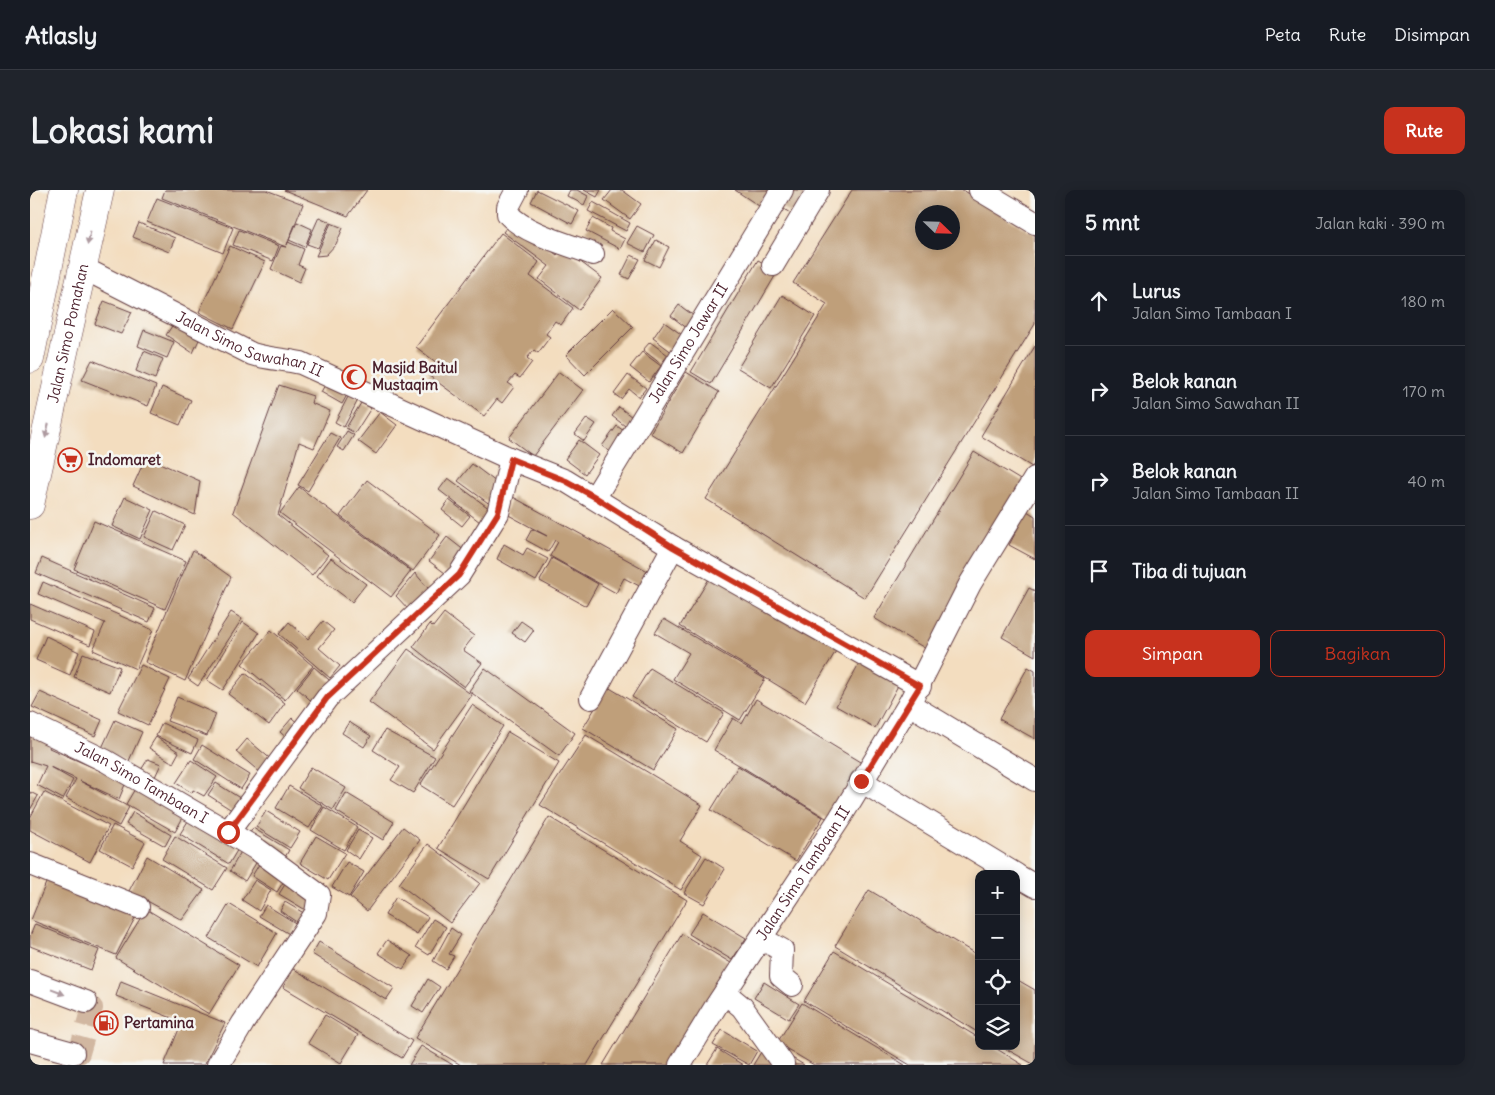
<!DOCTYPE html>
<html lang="id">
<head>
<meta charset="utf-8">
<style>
  body { margin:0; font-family:Delius,sans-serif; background:#20242c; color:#f1f3f6 }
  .controls { position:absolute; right:15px; bottom:15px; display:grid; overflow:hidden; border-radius:10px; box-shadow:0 2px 12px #0003 }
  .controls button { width:45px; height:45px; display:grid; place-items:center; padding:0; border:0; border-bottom:1px solid #363941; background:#171b24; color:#f1f3f6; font:25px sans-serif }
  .compass { position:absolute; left:885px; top:15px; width:45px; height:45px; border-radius:50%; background:#171b24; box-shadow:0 2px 12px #0003; rotate:113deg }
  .stop { position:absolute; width:15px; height:15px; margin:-11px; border:4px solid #c8321e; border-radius:50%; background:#fff }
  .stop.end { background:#c8321e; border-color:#fff; box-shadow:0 1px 5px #0008 }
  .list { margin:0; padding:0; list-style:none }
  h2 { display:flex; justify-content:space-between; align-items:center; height:65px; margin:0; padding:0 20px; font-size:21px }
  h2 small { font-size:16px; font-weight:400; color:#9ea1a6 }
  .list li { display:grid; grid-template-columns:32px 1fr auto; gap:15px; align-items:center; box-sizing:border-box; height:90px; padding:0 20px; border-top:1px solid #363941 }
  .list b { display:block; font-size:19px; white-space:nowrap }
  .list p { margin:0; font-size:16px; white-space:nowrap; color:#9ea1a6 }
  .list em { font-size:16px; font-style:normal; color:#9ea1a6 }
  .actions { display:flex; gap:10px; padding:15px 20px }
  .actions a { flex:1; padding:11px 0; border:1px solid #c8321e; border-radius:10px; text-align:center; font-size:18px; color:#c8321e }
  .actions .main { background:#c8321e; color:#fff }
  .icon { flex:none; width:28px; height:28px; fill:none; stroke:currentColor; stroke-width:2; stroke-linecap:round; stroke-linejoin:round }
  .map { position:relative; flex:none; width:1005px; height:875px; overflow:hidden; border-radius:10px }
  header { display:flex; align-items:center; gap:30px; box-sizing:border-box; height:70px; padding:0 25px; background:#171b24; border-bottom:1px solid #363941 }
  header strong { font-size:24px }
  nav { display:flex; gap:28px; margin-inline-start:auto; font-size:18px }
  .intro { display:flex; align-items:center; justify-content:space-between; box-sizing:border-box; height:120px; padding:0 30px }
  h1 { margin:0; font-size:35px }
  .button { padding:12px 22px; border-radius:10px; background:#c8321e; color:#fff; font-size:18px; font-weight:700 }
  main { display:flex; gap:30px; padding:0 30px }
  aside { flex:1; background:#171b24; border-radius:10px; box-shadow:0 2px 12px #0003 }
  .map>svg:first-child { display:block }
  .building { fill:#bf9f7a; fill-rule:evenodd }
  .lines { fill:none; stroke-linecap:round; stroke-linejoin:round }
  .minor-tunnel { stroke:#d1b7a1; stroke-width:22; stroke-dasharray:22 11; stroke-linecap:butt }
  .minor-casing { stroke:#633c41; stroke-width:24 }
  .major-casing { stroke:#633c41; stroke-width:29 }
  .minor { stroke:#fff; stroke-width:22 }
  .major { stroke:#fff; stroke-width:28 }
  .oneway { fill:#ae9aa0 }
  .route { stroke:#c8321e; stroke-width:6 }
  .labels { text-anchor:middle; stroke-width:5; stroke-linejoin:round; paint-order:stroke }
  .street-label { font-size:15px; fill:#4a1f2b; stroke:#f6f6f2 }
  .poi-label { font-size:15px; font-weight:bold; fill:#4a1f2b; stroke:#f6f6f2; text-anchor:start }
</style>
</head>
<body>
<header>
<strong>Atlasly</strong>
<nav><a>Peta</a><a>Rute</a><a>Disimpan</a></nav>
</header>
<div class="intro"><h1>Lokasi kami</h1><a class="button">Rute</a></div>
<main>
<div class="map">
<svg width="1005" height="875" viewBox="0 0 1005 875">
  <rect width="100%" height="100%" fill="#f6f6f2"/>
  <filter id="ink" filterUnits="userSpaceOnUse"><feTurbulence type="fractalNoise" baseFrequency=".02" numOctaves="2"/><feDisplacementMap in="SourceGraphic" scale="10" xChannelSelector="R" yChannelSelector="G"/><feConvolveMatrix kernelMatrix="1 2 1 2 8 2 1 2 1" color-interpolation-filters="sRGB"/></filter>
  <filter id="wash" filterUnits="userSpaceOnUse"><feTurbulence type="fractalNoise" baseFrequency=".0096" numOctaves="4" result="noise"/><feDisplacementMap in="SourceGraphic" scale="20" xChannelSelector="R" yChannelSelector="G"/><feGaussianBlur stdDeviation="1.12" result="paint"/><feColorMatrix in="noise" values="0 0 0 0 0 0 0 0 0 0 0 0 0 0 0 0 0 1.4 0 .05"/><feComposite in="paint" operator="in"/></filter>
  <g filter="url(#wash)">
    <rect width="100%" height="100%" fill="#f3ddbf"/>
    <g id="blocks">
      <!-- building -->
      <g class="building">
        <polygon points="135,0 236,0 273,14 257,55 258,52 274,59 268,75 275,78 269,92 241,79 251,56 256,57 132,8"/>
        <polygon points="254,0 337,0 318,26"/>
        <polygon points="507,0 549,21 542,34 501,12"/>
        <polygon points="540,0 547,0 558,6 554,15 537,6"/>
        <polygon points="554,0 571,0 567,7"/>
        <polygon points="582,0 592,0 611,14 600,29 574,10"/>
        <polygon points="705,0 744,0 732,18"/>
        <polygon points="758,0 783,0 766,27 748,15"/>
        <path d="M822,0h111l72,45v89l-170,274 -159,-99 121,-195 -34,-21zM892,22h30v30h-30z"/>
        <polygon points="127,8 203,38 193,63 117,32"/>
        <polygon points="563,12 600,33 596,41 558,21"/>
        <polygon points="289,27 300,32 288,58 277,54"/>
        <polygon points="563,28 581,38 580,41 595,49 590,59 556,41"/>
        <polygon points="482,31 527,65 532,58 572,88 549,120 509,89 519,76 473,42"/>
        <polygon points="267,32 282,39 275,57 259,50"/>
        <polygon points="109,33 145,48 139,62 103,47"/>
        <polygon points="301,33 313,38 306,54 296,65 286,66"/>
        <polygon points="607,36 624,45 615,62 597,53"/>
        <polygon points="209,40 249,56 243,71 203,55"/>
        <polygon points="471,43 509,72 500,86 543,118 531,135 525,131 516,144 520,147 508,163 504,160 497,168 502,172 490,188 485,185 478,193 484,197 472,213 467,209 454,226 398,185 407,173 386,157"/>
        <polygon points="626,50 639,57 629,77 615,70"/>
        <polygon points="200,56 235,72 203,139 169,122"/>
        <polygon points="601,65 610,69 599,89 591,85"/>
        <polygon points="728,70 748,81 681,194 661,182"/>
        <polygon points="752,105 785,126 741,198 708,178"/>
        <polygon points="74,111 102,122 91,144 65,134"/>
        <polygon points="649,115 671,131 662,142 641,126"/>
        <polygon points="583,118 603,137 555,185 536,165"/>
        <polygon points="148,127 172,143 163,163 136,145"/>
        <polygon points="634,132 655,147 643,163 623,148"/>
        <polygon points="114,140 144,152 137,168 108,156"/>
        <polygon points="620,152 638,165 631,174 613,160"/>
        <polygon points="1005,156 1005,272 1002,277 951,246"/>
        <polygon points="114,161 133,169 125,189 106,181"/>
        <polygon points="612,162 631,176 619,192 600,177"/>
        <polygon points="62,170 126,196 118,216 52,190"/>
        <polygon points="317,177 336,185 331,197 312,189"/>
        <polygon points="529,182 553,200 503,266 479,248"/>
        <polygon points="656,182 689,202 653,263 620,243"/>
        <polygon points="598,185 616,198 609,207 599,199 591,209 584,204"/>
        <polygon points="296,193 317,205 312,214 291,202"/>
        <polygon points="249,195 283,206 281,213 300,221 284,258 269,252 248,325 298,365 282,385 203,322"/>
        <polygon points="132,197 161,210 150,235 121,223"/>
        <polygon points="319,205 328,210 314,237 305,232"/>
        <polygon points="331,213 341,218 325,243 316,238"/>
        <polygon points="589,217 606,230 599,239 582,226"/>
        <polygon points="350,222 367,235 346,264 328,251"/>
        <polygon points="557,228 566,234 554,251 545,244"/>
        <polygon points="587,236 601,246 586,266 572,256"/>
        <polygon points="317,241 324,245 314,261 307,257"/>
        <polygon points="300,243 310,248 278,301 268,295"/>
        <polygon points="549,250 569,265 555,284 535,269"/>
        <polygon points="944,262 997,294 898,460 844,428"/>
        <polygon points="116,267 170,291 165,325 103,296"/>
        <polygon points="442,274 474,298 461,315 428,291"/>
        <polygon points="418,288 460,319 450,332 409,300"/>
        <polygon points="337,290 410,345 383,381 310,326"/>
        <polygon points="269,297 381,381 361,407 250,323"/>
        <polygon points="95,307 123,320 110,349 82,336"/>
        <polygon points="483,307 625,385 617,400 594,388 586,403 520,366 528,352 525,350 518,362 496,350 502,339 517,346 475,323"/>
        <polygon points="419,310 440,326 432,336 412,320"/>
        <polygon points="126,321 155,335 143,360 114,347"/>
        <polygon points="997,321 1005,326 1005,369 979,355"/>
        <polygon points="64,331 156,371 135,419 44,379"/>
        <polygon points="417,347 440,365 423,389 399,371"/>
        <polygon points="474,354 493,365 497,358 518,369 506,391 467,369"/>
        <polygon points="163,360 201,387 155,491 115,472"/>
        <polygon points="12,368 125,418 119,432 6,383"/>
        <polygon points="301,368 336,394 322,412 287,386"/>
        <polygon points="522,368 568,394 556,416 510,391"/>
        <polygon points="684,381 809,456 775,512 650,436"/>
        <polygon points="385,383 403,404 379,420 366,406"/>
        <polygon points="13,392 123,440 106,479 63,460 75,433 8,404"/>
        <polygon points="999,398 1005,401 1005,466 972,447"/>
        <polygon points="0,414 65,442 60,455 0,429"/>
        <polygon points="201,422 212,429 168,496 158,489"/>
        <polygon points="414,423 444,446 433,460 452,473 434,497 383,457 400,434 403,437"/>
        <polygon points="634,429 735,489 710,530 643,489 659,463 625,443"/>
        <polygon points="293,431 304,440 289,458 310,476 300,488 249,444 259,432 278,449"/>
        <polygon points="491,431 504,440 495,452 482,443"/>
        <polygon points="213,432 229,443 193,500 177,490"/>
        <polygon points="241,440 283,476 255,510 212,474"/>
        <polygon points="16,446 49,462 40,485 6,470"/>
        <polygon points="378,459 442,505 403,559 339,512"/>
        <polygon points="53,463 90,477 80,502 44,487"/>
        <polygon points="832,468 871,490 845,538 806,516"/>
        <polygon points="111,475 140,489 118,535 88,521"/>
        <polygon points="284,477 305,495 287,516 267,498"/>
        <polygon points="998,477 1005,481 1005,549 969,529"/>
        <polygon points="455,478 545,543 529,566 439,501"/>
        <polygon points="620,478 694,523 676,552 602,507"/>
        <polygon points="215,483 255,513 239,535 198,504"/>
        <polygon points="578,497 648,539 623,580 553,538"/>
        <polygon points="10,502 72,530 65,546 2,517"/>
        <polygon points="147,507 186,524 177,546 137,531"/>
        <polygon points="726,509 835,575 801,631 684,560 703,528 712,534"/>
        <polygon points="442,515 473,536 422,615 390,595"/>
        <polygon points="262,528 271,536 259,550 250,542"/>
        <polygon points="85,530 112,542 98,573 71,560"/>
        <polygon points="319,532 341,546 334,557 312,543"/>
        <polygon points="132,533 168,550 162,563 126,546"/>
        <polygon points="0,538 23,549 19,558 96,592 89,609 50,591 99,617 89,636 36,608 46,589 20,577 43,590 33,609 7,595 16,576 0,571"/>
        <polygon points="355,540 405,567 383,603 361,590 370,577 343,560"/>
        <polygon points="478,542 529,573 459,689 408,658"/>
        <polygon points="556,545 672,615 650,651 672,665 651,700 510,615"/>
        <polygon points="126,547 149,562 143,573 119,558"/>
        <polygon points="217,549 243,571 232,584 206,562"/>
        <polygon points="172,555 220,585 211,599 164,569"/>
        <polygon points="118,569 131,574 124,589 111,580"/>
        <polygon points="161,570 187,587 174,606 163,600 162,603 146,593"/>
        <polygon points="708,576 793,627 766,671 681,620"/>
        <polygon points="281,577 316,598 303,620 268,598"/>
        <polygon points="109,592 157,620 145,642 96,614"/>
        <polygon points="186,593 216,612 208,624 178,605"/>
        <polygon points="259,596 293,616 279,638 246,618"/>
        <polygon points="0,602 8,606 0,620"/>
        <polygon points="14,602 79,636 60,672 0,640 0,628"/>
        <polygon points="316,603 364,632 353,650 306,621"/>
        <polygon points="294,617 327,637 314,660 281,640"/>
        <polygon points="236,621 270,642 260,658 226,637"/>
        <polygon points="103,622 141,645 135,656 96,634"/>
        <polygon points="163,623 212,652 199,674 150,644"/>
        <polygon points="519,627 657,710 557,875 431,875 385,848"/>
        <polygon points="83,635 115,652 102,676 70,659"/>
        <polygon points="373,637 390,650 337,721 320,707"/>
        <polygon points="223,638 259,660 254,669 218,646"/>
        <polygon points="328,640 342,648 329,669 316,660"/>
        <polygon points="145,646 197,678 183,700 132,669"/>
        <polygon points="286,646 315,663 298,690 270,673"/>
        <polygon points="398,654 450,693 420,733 369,694"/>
        <polygon points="213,658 229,668 215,691 200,681"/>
        <polygon points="117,666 174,700 152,730 99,701"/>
        <polygon points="676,667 695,679 674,714 654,703"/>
        <polygon points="231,671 257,686 247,702 222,686"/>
        <polygon points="317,672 334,682 319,707 302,697"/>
        <polygon points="20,683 109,720 86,765 1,730"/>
        <polygon points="259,688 288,706 279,722 249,704"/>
        <polygon points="225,690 241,700 229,721 212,710"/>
        <polygon points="839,700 949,766 949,843 805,756"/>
        <polygon points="366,707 398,727 387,744 355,725"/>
        <polygon points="255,712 277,725 271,735 250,721"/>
        <polygon points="199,714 247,743 227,777 179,748"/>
        <polygon points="236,715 267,734 261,745 229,726"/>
        <polygon points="116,719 209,775 179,824 86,768"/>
        <polygon points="673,722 716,748 702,770 659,744"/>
        <polygon points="403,729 416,737 399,765 386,757"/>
        <polygon points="5,734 69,760 61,780 0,756 0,746"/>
        <polygon points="421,738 431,745 419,764 424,766 416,779 403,771"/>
        <polygon points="652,744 706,776 646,875 573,875"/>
        <polygon points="357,750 382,766 373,779 348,763"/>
        <polygon points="289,752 364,798 356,810 282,764"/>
        <polygon points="804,761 949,848 949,856 962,856 993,875 880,875 774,811"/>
        <polygon points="264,779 382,851 372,868 253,797"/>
        <polygon points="398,789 410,797 393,823 382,816"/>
        <polygon points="986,789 1005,800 1005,875 971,856 986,856"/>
        <polygon points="91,791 195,833 174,875 134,875 152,832 86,806"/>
        <polygon points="734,792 769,814 759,829 724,808"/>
        <polygon points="772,813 875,875 784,875 747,853"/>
        <polygon points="295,825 328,845 311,873 278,853"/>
        <polygon points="692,840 727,861 719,875 683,855"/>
        <polygon points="391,856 423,875 379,875"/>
        <polygon points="687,859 713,875 677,875"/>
        <polygon points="731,862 743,869 739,875 723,875"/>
        <polygon points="759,866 774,875 754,875"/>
      </g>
    </g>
  </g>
  <g filter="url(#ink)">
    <use href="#blocks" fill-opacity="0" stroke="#633c41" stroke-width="1"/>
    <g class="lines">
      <!-- minor-tunnel -->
      <polyline class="minor-tunnel" points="43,863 49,863 62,818 56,812"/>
      <!-- minor casing -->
      <g class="minor-casing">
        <g id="minor">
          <path d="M487,0l-9,17v7c18,20 60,30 85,40"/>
          <polyline points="950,0 1005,33"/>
          <polyline points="743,75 788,0"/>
          <path id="s1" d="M53,78l169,86c16,5 32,5 49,9l210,96 55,22 107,66 247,139"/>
          <path id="s2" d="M565,307l187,-307"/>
          <polyline points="561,508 643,357"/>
          <polyline points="879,514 1005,590"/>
          <path id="s3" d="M0,534l76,37 122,71 99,-134 132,-123 39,-62 13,-54"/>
          <polyline points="831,591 985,684"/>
          <polyline points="0,674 108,717"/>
          <polyline points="986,685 1005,696"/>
          <polyline points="732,749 752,760 751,786 762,795"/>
          <polyline points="0,791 56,812"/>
          <polyline points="695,803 712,817 753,874"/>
          <polyline points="0,851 43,863"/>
          <polyline points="188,875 213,833 286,723 289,705 228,660 198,642"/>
          <path id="s4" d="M650,875l36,-59 124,-188 69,-114 61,-120 65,-106"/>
        </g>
      </g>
      <!-- major casing -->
      <g class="major-casing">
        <g id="major">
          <polyline points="0,169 34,0"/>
          <path id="s5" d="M0,315l70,-315"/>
        </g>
      </g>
      <!-- minor -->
      <use href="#minor" class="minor"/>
      <!-- major -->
      <use href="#major" class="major"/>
    </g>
    <!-- one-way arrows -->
    <defs><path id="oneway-solid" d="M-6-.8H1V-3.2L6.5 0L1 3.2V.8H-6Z" transform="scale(1.25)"/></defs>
    <g class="oneway">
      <use href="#oneway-solid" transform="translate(59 48) rotate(103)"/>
      <use href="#oneway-solid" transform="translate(17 241) rotate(103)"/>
      <use href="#oneway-solid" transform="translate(28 802) rotate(21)"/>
    </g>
  </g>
  <g class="lines" filter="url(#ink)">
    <!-- route -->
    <polyline class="route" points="198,642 297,508 429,385 468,323 481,269 536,291 565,307 643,357 890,496 831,591"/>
  </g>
  <!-- icons -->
  <defs>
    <g id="mosque-ring" transform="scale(1.25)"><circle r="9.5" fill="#f6f6f2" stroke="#c8321e" stroke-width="1.5"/><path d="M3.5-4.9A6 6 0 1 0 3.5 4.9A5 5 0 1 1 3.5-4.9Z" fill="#c8321e"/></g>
    <g id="supermarket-ring" transform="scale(1.25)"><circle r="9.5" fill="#f6f6f2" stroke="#c8321e" stroke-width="1.5"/><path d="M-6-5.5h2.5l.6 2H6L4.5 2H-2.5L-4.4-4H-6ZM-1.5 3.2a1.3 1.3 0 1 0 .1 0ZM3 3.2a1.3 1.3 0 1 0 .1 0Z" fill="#c8321e"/></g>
    <g id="fuel-ring" transform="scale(1.25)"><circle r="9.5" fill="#f6f6f2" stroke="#c8321e" stroke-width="1.5"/><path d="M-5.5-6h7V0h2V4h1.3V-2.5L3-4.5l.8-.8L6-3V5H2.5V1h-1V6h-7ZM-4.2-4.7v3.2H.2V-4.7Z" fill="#c8321e"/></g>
  </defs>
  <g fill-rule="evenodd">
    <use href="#mosque-ring" x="324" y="187"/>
    <use href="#supermarket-ring" x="40" y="270"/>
    <use href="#fuel-ring" x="76" y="833"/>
  </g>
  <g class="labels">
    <!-- street labels -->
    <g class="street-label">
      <text dy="5" stroke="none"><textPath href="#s5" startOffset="176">Jalan Simo Pomahan</textPath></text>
      <text dy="5" stroke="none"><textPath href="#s1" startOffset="184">Jalan Simo Sawahan II</textPath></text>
      <text dy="5" stroke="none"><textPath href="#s2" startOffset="180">Jalan Simo Jawar II</textPath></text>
      <text dy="5" stroke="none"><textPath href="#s3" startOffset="126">Jalan Simo Tambaan I</textPath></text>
      <text dy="5" stroke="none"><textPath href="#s4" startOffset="228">Jalan Simo Tambaan II</textPath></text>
    </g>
    <!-- poi labels -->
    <g class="poi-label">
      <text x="342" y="183">Masjid Baitul<tspan x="342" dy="17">Mustaqim</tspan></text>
      <text x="58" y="275">Indomaret</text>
      <text x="94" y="838">Pertamina</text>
    </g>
  </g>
</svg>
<div class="controls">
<button>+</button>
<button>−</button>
<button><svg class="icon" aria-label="locate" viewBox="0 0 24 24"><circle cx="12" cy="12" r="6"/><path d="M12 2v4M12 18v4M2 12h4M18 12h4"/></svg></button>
<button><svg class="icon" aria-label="layers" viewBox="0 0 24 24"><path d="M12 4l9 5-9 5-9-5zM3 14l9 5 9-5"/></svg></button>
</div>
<svg class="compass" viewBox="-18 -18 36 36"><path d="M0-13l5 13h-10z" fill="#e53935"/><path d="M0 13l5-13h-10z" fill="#9ea1a6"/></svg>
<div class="stop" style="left:198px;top:642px"></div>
<div class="stop end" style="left:831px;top:591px"></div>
</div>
<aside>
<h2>5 mnt<small>Jalan kaki · 390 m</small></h2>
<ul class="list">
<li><svg class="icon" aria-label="ahead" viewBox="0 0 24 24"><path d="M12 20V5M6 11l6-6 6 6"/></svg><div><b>Lurus</b><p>Jalan Simo Tambaan I</p></div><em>180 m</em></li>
<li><svg class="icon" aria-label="right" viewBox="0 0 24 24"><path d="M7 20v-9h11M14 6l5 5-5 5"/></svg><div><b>Belok kanan</b><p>Jalan Simo Sawahan II</p></div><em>170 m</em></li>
<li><svg class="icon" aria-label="right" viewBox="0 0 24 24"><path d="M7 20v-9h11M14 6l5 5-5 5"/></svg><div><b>Belok kanan</b><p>Jalan Simo Tambaan II</p></div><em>40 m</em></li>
<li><svg class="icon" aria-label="arrive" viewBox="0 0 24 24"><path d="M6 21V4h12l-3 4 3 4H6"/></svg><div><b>Tiba di tujuan</b></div></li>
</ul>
<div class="actions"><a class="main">Simpan</a><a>Bagikan</a></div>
</aside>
</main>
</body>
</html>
